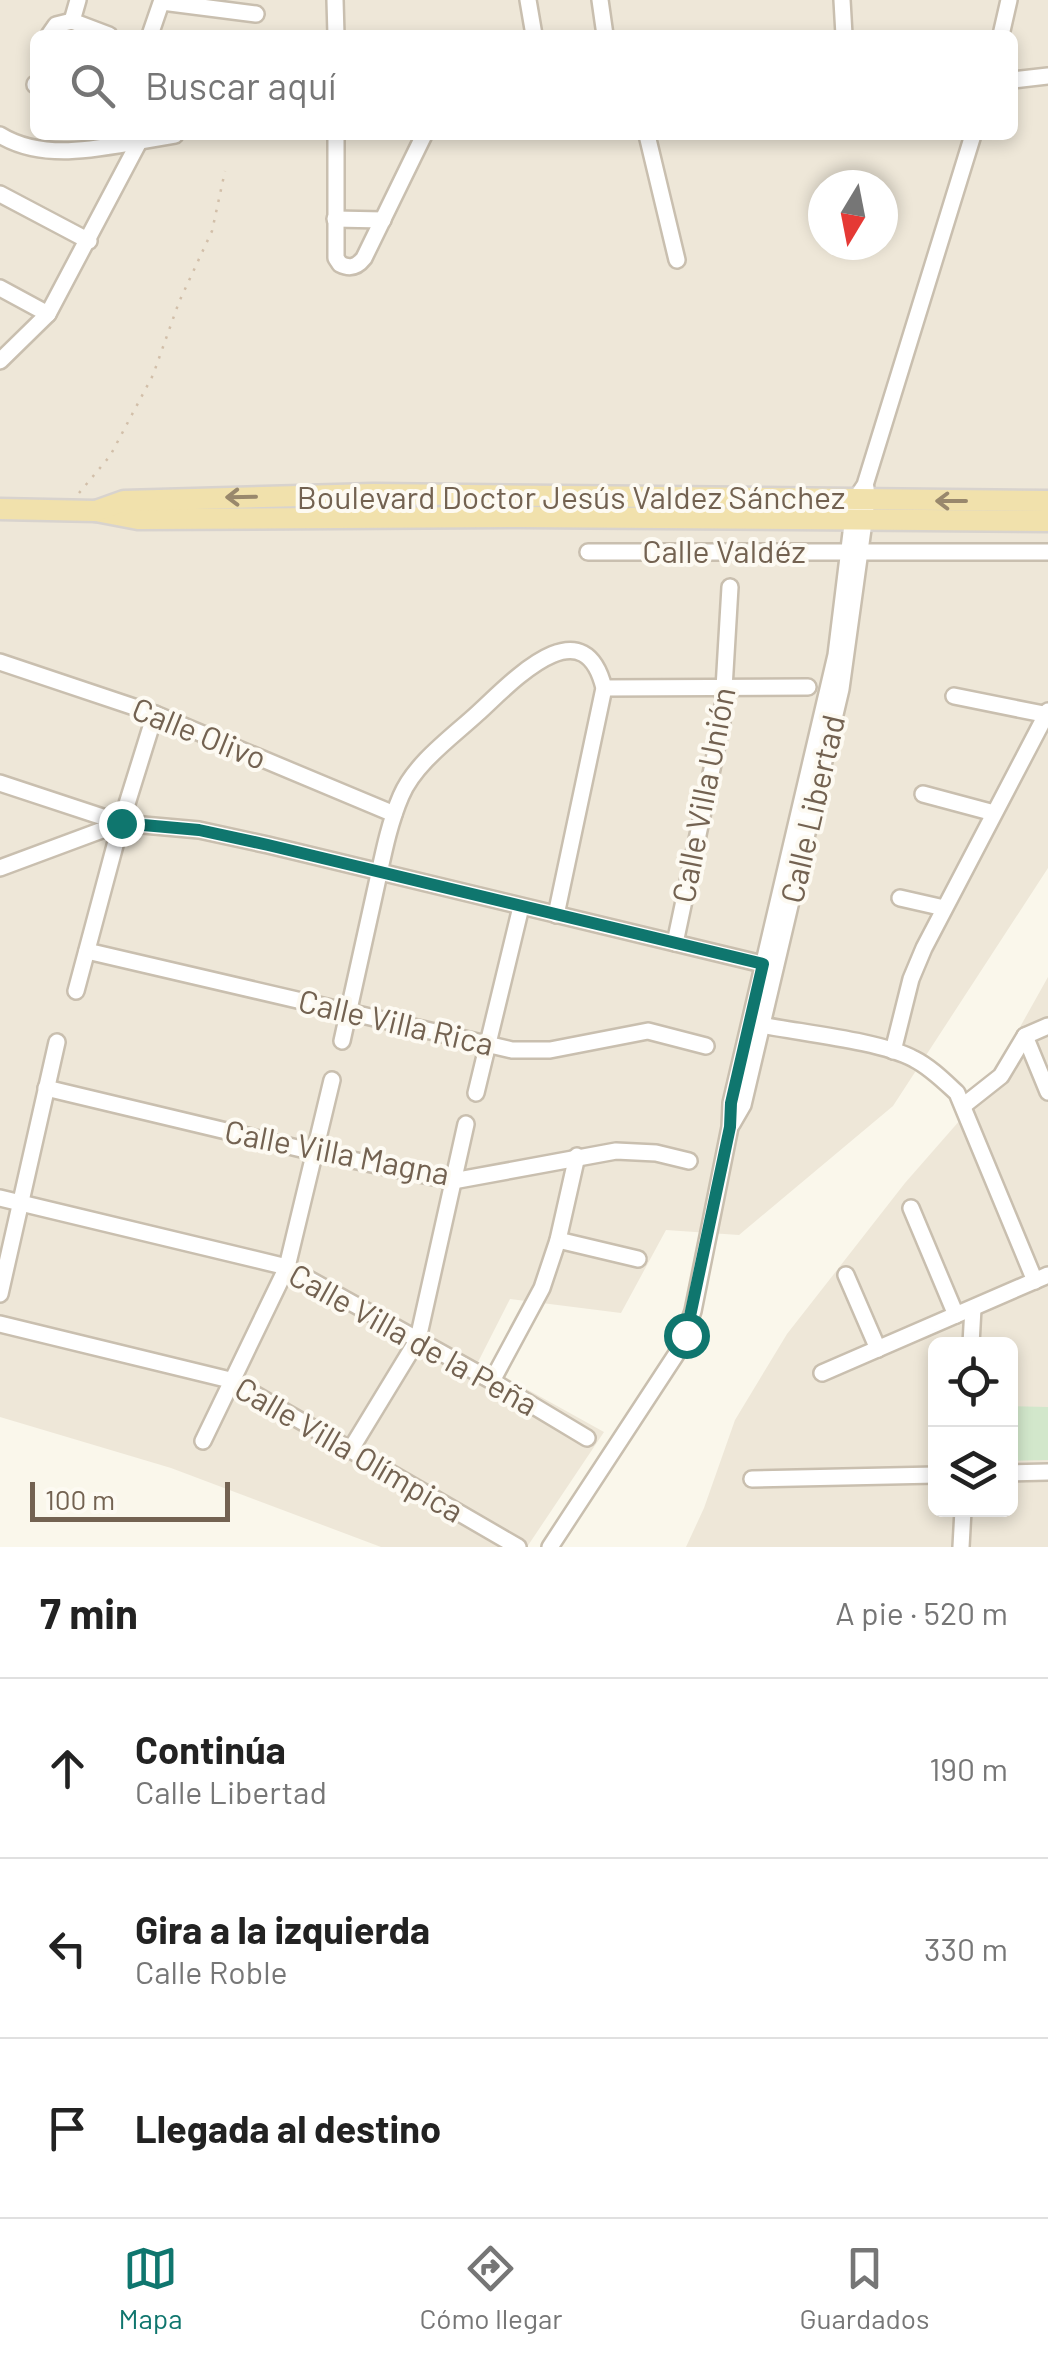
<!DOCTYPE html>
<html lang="es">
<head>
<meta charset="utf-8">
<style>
  body { margin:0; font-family:Barlow,sans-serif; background:#f6f6f6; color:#222 }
  .controls { position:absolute; right:30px; bottom:30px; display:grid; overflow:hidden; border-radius:15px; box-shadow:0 5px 15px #0003 }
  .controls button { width:90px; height:90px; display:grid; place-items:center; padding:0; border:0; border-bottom:2px solid #e0e0e0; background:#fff; color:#222; font:50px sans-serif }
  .compass { position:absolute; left:808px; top:170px; width:90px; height:90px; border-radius:50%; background:#fff; box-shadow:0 5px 15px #0003; rotate:190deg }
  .scale { position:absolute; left:30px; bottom:25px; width:200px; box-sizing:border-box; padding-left:10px; border:5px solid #736251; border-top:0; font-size:28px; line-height:35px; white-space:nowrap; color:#736251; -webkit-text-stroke:8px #fdfaf2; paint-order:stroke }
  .stop { position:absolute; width:30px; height:30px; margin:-22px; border:8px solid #0f766e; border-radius:50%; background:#fff }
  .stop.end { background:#0f766e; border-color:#fff; box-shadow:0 2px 10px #0008 }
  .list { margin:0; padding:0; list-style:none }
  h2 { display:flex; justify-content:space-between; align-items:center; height:130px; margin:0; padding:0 40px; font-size:42px }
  h2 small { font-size:32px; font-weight:400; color:#767676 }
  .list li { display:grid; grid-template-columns:65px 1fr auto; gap:30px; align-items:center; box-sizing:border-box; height:180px; padding:0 40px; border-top:2px solid #e0e0e0 }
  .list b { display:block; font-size:38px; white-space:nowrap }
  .list p { margin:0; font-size:32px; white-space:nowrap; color:#767676 }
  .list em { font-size:32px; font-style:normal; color:#767676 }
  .icon { flex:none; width:55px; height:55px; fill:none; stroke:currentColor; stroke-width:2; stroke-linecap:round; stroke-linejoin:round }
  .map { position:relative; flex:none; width:1048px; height:1547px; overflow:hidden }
  .search { position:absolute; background:#fff; box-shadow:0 5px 15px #0003; left:30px; right:30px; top:30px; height:110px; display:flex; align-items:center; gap:25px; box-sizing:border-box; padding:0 35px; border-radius:15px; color:#767676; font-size:38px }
  .sheet { height:670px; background:#fff }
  nav { display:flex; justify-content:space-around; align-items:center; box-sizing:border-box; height:140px; border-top:2px solid #e0e0e0; background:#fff; font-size:28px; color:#767676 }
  nav a { display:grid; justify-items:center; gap:5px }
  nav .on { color:#0f766e }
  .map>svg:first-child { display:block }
  .residential { fill:#eee7d8; fill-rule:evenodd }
  .green { fill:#d2e7cb }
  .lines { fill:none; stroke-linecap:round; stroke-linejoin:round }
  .minor-casing { stroke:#c9bfaf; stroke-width:20 }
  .major-casing { stroke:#d8d3ce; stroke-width:25 }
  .path { stroke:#d2bfa9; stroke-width:2.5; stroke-dasharray:2.5 8; stroke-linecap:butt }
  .minor { stroke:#fff; stroke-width:15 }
  .major { stroke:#f1e1ac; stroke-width:20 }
  .oneway { stroke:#99886c }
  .route { stroke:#0f766e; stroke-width:12 }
  .labels { text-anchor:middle; stroke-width:8; stroke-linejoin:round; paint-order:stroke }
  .street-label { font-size:32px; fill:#736251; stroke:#fdfaf2 }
</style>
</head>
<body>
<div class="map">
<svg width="1048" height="1547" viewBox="0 0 1048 1547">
  <rect width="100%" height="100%" fill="#faf7eb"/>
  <!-- residential -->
  <g class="residential">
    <path d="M0,0h1048v868l-155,238 -154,129 -73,-5 -45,83 -111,-14 -32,63 126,70 -77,115h-146l-210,-79 -171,-51zM35,35h978v100h-978zM823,185h60v60h-60z"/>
    <path d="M1048,977v570h-362l18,-39 31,-88 52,-86 118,-151 77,-88zM936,1344h74v166h-74z"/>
  </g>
  <!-- green -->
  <polygon class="green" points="1011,1406 1048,1407 1048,1460 1011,1461"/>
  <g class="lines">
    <!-- minor casing -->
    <g class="minor-casing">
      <g id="minor">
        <polyline points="335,0 336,35"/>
        <polyline points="528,0 534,35"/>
        <polyline points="600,0 605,35"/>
        <polyline points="842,0 844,35"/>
        <polyline points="162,2 256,14"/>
        <polyline points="72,21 78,0"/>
        <polyline points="49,35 56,25 72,21 109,35"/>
        <polyline points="150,35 162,0"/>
        <polyline points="1001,35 1009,0"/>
        <polyline points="1013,80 1048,76"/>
        <polyline points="35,85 35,84"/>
        <path d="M0,135c50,31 121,8 175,0"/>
        <path d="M336,135v123l4,6c10,5 17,3 24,-6l60,-123"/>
        <polyline points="647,135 677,260"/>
        <polyline points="0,194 89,241"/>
        <polyline points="335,219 383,220"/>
        <polyline points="0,288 48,314"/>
        <polyline points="0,361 48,314 140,140"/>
        <polyline points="588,552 1048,552"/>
        <polyline points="0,662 155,714 394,814"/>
        <polyline points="604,688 808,687"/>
        <polyline points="954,696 1048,715"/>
        <polyline points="0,783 121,823 199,830 268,845 775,967"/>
        <polyline points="923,794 994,813"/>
        <polyline points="0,868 121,823"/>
        <polyline points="900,898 944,908"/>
        <polyline points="675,943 722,722 730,587"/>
        <polyline points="87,951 512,1050 550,1050 648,1031 706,1046"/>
        <polyline points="76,991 121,823 155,714"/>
        <path d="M762,1025c40,8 119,16 152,34 16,8 30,22 43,34l78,188"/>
        <polyline points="1025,1036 1048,1092"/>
        <path d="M342,1041c11,-50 22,-99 33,-149 7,-31 13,-66 26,-96 14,-33 51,-59 77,-83 31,-28 105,-110 126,-25l-48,227"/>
        <polyline points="893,1051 911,979 924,948 1048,711"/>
        <polyline points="46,1088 314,1152 453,1181 616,1151 656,1153 689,1161"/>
        <polyline points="476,1093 521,907"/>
        <polyline points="963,1106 1001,1076 1025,1036 1048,1026"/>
        <polyline points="732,1124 743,1105 841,689 867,500 866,488"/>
        <polyline points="0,1198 287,1267 492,1381 587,1438"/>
        <polyline points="911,1208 956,1315"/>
        <polyline points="558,1240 638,1259"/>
        <polyline points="846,1275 878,1349"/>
        <polyline points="0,1294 57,1042"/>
        <polyline points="0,1324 230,1380 518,1547"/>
        <polyline points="971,1344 973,1308"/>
        <polyline points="822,1373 1048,1275"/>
        <polyline points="492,1381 542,1288 558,1240 577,1156"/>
        <polyline points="203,1441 287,1267 332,1080"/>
        <polyline points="351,1449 418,1339 466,1124"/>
        <polyline points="1010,1473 1048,1472"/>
        <polyline points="752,1479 936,1475"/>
        <polyline points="550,1547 679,1350 693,1311 730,1127 731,1103 836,655 855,500 865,485 973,135"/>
        <polyline points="961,1547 963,1510"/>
      </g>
    </g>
    <!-- major casing -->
    <g class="major-casing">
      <g id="major">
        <polyline points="0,509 96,511 138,519 520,517 1048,521"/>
        <polyline points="96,511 124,501 373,494 1048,501"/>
      </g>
    </g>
    <!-- path -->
    <polyline class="path" points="79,493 110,456 153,375 179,302 212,231 225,171"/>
    <!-- minor -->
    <use href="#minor" class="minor"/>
    <!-- major -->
    <use href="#major" class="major"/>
  </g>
  <!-- one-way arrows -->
  <defs><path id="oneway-shaft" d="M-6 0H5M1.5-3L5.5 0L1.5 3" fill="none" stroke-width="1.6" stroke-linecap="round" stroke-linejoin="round" transform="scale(2.5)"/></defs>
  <g class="oneway">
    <use href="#oneway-shaft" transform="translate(241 497) rotate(179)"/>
    <use href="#oneway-shaft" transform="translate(951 501) rotate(-180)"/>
  </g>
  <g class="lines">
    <!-- route -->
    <polyline class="route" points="121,823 199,830 268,845 763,964 731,1103 730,1127 686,1335"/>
  </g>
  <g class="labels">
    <!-- street labels -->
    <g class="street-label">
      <text x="571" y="509">Boulevard Doctor Jesús Valdez Sánchez</text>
      <text x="724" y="563">Calle Valdéz</text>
      <text transform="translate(199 734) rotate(22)" y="11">Calle Olivo</text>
      <text transform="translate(704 795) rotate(-79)" y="11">Calle Villa Unión</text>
      <text transform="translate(813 809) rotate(-77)" y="11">Calle Libertad</text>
      <text transform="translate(396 1023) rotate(13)" y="11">Calle Villa Rica</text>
      <text transform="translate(337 1153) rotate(11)" y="11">Calle Villa Magna</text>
      <text transform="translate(413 1340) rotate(29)" y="11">Calle Villa de la Peña</text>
      <text transform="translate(349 1450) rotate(30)" y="11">Calle Villa Olímpica</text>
    </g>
  </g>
</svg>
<div class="controls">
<button><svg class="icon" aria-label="locate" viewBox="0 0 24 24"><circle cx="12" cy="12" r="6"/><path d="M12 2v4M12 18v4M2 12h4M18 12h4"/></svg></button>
<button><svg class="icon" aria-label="layers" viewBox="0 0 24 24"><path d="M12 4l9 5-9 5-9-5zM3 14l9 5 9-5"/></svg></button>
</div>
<svg class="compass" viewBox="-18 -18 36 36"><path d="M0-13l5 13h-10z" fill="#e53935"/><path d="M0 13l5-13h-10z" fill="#767676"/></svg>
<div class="scale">100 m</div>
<div class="stop" style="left:686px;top:1335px"></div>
<div class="stop end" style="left:121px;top:823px"></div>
<div class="search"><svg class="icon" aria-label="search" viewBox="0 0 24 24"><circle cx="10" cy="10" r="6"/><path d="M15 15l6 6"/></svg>Buscar aquí</div>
</div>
<section class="sheet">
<h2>7 min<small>A pie · 520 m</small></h2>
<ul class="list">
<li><svg class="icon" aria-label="ahead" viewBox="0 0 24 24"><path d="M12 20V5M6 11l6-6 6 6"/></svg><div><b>Continúa</b><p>Calle Libertad</p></div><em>190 m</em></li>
<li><svg class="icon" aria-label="left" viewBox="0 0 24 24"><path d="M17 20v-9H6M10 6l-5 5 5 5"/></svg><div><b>Gira a la izquierda</b><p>Calle Roble</p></div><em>330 m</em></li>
<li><svg class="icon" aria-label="arrive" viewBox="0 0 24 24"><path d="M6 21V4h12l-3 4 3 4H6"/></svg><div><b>Llegada al destino</b></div></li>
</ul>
</section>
<nav>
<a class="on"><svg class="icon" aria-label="map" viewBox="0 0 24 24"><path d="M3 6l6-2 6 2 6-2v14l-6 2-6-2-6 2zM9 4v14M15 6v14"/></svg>Mapa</a>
<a><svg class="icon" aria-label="directions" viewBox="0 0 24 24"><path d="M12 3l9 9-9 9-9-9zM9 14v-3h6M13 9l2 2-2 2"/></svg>Cómo llegar</a>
<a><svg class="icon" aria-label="saved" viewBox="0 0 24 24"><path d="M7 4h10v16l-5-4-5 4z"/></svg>Guardados</a>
</nav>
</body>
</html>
